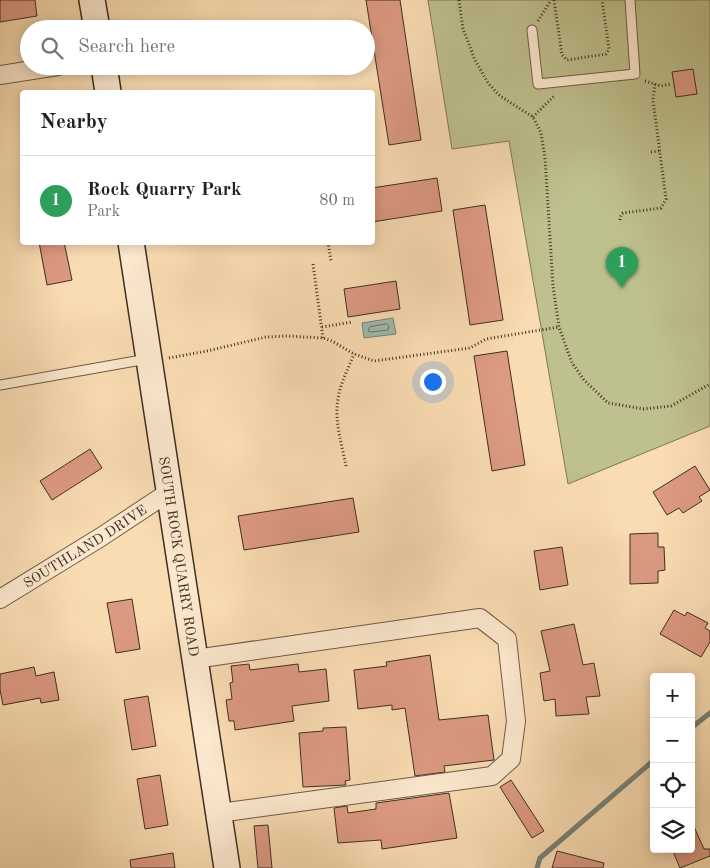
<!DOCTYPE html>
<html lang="en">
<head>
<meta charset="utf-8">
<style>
  body { margin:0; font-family:"Old Standard TT",serif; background:#f2f2f2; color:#202124 }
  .controls { position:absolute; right:15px; bottom:15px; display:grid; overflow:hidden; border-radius:5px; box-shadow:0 2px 12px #0003 }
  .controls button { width:45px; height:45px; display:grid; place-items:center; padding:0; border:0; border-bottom:1px solid #e0e0e0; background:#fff; color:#202124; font:25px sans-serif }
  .you { position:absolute; left:432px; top:381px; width:18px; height:18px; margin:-12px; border:4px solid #fff; border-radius:50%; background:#1a73e8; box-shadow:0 0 0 8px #1a73e833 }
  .badge { display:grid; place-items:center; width:32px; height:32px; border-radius:50%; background:#8f2418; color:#fff; font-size:16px; font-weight:700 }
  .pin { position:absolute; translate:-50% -41px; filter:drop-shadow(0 1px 2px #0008) }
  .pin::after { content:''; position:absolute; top:26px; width:18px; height:15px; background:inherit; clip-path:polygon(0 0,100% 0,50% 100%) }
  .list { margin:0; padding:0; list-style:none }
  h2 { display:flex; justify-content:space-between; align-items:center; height:65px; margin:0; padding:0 20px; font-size:21px }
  h2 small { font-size:16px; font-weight:400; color:#757577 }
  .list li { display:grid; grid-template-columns:32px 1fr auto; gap:15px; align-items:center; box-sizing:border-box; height:90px; padding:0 20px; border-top:1px solid #e0e0e0 }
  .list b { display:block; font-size:19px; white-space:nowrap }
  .list p { margin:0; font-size:16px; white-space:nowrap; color:#757577 }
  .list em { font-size:16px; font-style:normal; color:#757577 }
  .icon { flex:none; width:28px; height:28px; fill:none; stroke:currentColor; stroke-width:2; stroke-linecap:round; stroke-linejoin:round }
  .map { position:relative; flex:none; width:710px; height:868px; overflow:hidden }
  .search { position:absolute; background:#fff; box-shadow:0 2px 12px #0003; left:20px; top:20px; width:355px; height:55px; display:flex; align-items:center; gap:12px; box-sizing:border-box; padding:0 18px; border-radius:28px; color:#757577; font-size:19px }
  .panel { position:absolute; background:#fff; box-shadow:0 2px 12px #0003; left:20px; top:90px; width:355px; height:155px; border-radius:5px }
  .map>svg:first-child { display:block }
  .green { fill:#bec08d; stroke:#7e7858 }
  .water { fill:#9fbab2; stroke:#788379 }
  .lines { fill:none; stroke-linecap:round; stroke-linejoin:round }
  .shore { stroke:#6e756a; stroke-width:1 }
  .stream { stroke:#788379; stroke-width:5 }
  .building { fill:#dd9a82; stroke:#3d3023 }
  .lane-casing { stroke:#6c5b47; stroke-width:11 }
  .street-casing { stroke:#6c5b47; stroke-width:20 }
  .secondary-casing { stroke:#3d3023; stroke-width:28 }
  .path { stroke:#3d3023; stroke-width:3; stroke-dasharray:1 2.5; stroke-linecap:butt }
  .lane { stroke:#fce8ce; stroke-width:9 }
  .street { stroke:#fce8ce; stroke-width:18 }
  .secondary { stroke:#fce8ce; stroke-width:25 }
  .labels { text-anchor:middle; stroke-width:4; stroke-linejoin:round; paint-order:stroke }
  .street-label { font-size:14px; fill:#3d3023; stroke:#fce8ce }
</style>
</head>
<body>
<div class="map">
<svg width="710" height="868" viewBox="0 0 710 868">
  <rect width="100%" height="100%" fill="#fadcb3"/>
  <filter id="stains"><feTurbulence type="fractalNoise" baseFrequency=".004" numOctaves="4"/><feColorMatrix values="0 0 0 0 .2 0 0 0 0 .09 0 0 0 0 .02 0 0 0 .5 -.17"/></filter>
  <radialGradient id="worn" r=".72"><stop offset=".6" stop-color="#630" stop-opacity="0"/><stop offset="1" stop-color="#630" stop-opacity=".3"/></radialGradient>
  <!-- green -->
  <polygon class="green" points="428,0 710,0 710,426 568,484 509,141 452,149"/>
  <!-- water -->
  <polygon class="water" points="393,318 396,334 364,338 362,323"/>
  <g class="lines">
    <!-- shore -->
    <polygon class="shore" points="387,324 389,326 388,330 371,332 368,331 370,327"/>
    <!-- stream -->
    <g class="stream">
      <polyline points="691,728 710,713"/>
      <polyline points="537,868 540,858 654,760"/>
    </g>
  </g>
  <!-- building -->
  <g class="building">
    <polygon points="0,0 35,0 37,16 0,22"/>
    <polygon points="366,0 400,0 421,140 389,145"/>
    <polygon points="693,69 697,94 676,97 672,72"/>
    <polygon points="437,178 442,211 372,222 372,188"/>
    <polygon points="485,205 503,320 470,325 453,210"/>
    <polygon points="39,242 64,242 72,280 47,285"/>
    <polygon points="396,281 400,309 348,317 344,289"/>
    <polygon points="507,351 525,465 492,471 474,356"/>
    <polygon points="90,449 102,468 52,500 40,481"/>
    <polygon points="695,466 710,490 699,497 702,501 683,513 679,508 667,515 653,492"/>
    <polygon points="353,498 359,532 244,550 238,516"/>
    <polygon points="658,533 658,547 664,547 665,570 658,571 658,583 630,584 630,534"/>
    <polygon points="562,547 568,585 540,590 534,551"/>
    <polygon points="132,599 140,649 116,653 107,603"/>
    <polygon points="674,610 685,616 687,612 708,623 705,628 710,631 710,642 701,657 660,634"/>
    <polygon points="574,624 583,665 594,663 600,696 586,697 589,714 556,716 555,699 544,701 540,673 550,671 541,631"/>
    <polygon points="430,655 439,720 488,715 494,760 444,766 445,772 415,776 405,708 392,710 392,705 358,709 354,670 387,666 386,662"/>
    <polygon points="249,664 250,670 298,664 299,672 326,669 329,701 292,706 294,721 235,730 234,721 229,721 226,700 232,699 230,683 233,682 231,666"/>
    <polygon points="34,667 36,676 54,672 59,700 41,703 40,698 3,705 0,690 0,674"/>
    <polygon points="148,696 156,746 132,750 124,700"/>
    <polygon points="346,727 350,780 345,781 346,785 303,787 299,733 323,731 323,728"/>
    <polygon points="160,775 168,825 145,829 137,779"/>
    <polygon points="511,780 544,831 532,838 500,787"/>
    <polygon points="449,793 457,838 382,849 381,840 338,843 334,808 347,806 348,813 376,809 376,803"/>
    <polygon points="691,820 704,849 710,849 710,856 680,868 672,849 691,849"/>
    <polygon points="268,825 272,868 258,868 254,826"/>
    <polygon points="557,851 604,863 603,868 552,868"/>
    <polygon points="173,853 175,868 131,868 130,860"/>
  </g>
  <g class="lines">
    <!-- lane casing -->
    <g class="lane-casing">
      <g id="lane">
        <polyline points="532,30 538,84 635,74 630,0"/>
        <polyline points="0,385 147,359"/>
      </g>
    </g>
    <!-- street casing -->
    <g class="street-casing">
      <g id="street">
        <polyline points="0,75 58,66"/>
        <path id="s1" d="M0,599l101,-62 68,-45"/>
        <polyline points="195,659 480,618 507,639 516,721 511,759 492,776 219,813"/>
      </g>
    </g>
    <!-- secondary casing -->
    <g class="secondary-casing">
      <g id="secondary">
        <polyline points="92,0 97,29"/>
        <polyline points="104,66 108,92"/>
        <path id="s2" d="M131,242l96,626"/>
      </g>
    </g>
    <!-- path -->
    <g class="path">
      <polyline points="459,0 463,29 475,60 488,83 500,96 533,117 541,133 545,158 553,286 559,327 572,363 584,380 608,403 644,409 671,406 710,384"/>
      <polyline points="554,0 562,55 567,60 606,54 609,49 602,0"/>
      <polyline points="538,21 551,0"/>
      <polyline points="645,81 661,86 671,84"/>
      <polyline points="533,117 555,95"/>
      <polyline points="651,152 660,151"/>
      <polyline points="620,220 621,215 623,213 661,208 666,199 653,100 655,84"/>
      <polyline points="328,242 331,261"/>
      <polyline points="313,264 323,338"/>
      <polyline points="322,327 352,322"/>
      <polyline points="169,358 207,351 266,337 287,336 323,338 332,341 354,354 374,361 470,348 486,339 559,327"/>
      <path d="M346,466c-4,-21 -12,-45 -8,-67 2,-15 10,-30 16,-45"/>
    </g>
    <!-- lane -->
    <use href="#lane" class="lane"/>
    <!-- street -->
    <use href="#street" class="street"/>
    <!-- secondary -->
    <use href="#secondary" class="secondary"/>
  </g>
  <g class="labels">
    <!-- street labels -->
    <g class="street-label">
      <text dy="5" stroke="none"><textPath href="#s1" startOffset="100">SOUTHLAND DRIVE</textPath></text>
      <text dy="5" stroke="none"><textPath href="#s2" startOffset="318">SOUTH ROCK QUARRY ROAD</textPath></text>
    </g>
  </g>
  <rect width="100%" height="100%" filter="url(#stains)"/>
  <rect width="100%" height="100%" fill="url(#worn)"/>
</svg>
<div class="controls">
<button>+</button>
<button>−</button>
<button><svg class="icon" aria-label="locate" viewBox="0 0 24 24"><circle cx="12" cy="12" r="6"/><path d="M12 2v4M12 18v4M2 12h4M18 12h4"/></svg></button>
<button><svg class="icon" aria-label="layers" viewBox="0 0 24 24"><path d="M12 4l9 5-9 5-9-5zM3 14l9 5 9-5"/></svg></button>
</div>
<div class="you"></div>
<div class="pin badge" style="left:622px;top:288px;background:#2e9e5b">1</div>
<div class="search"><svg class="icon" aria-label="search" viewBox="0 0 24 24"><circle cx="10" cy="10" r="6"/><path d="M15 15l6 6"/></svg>Search here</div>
<section class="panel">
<h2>Nearby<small></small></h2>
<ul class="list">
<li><span class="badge" style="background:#2e9e5b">1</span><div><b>Rock Quarry Park</b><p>Park</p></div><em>80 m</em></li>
</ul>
</section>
</div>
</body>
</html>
